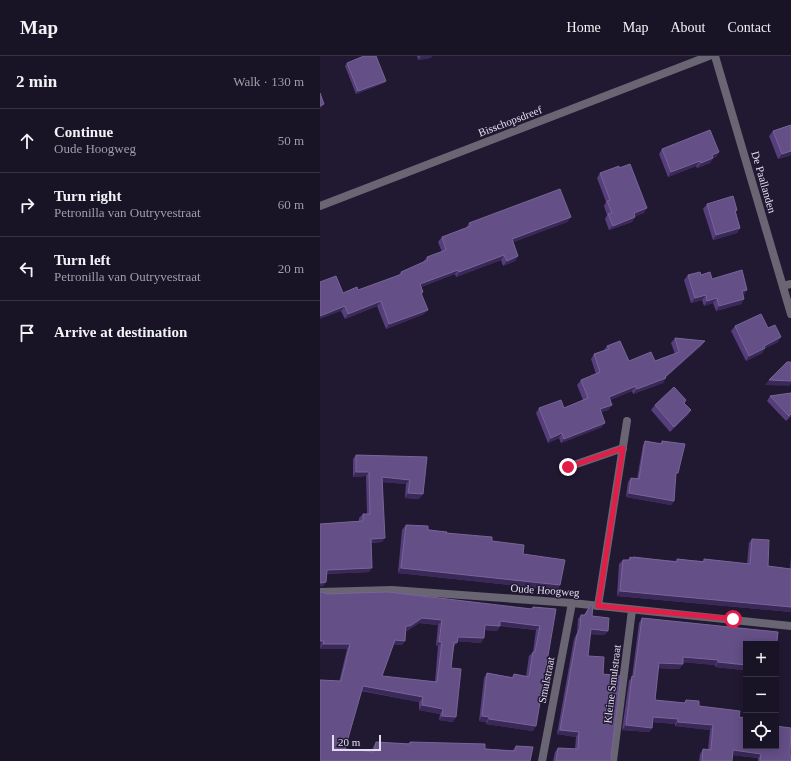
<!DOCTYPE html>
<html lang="en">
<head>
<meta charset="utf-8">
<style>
  body { margin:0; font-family:"Times New Roman",serif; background:#262032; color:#f1f3f6 }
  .controls { position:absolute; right:12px; bottom:12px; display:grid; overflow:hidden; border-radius:0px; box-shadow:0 2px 10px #0003 }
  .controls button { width:36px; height:36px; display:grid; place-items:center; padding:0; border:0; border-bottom:1px solid #373243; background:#191326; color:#f1f3f6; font:20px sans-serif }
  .scale { position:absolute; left:12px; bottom:10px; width:49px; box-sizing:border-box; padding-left:4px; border:2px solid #e1dcee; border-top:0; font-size:11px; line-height:14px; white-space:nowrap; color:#e1dcee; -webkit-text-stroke:3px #211932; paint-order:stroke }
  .stop { position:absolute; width:12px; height:12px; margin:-9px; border:3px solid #e11d48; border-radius:50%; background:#fff }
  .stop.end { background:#e11d48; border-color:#fff; box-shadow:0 1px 4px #0008 }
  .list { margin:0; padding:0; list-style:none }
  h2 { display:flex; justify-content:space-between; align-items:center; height:52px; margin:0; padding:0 16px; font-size:17px }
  h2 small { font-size:13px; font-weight:400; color:#9f9ea7 }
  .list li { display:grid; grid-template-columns:26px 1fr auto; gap:12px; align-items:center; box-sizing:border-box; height:64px; padding:0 16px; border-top:1px solid #373243 }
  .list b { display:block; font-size:15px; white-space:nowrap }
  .list p { margin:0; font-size:13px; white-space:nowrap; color:#9f9ea7 }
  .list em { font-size:13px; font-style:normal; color:#9f9ea7 }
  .icon { flex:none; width:22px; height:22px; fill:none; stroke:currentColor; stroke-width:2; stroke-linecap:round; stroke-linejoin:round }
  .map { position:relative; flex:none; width:471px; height:705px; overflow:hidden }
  header { display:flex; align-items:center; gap:24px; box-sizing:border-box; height:56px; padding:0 20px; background:#191326; border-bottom:1px solid #373243 }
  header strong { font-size:19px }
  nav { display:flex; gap:22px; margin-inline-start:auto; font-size:14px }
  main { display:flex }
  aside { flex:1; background:#191326 }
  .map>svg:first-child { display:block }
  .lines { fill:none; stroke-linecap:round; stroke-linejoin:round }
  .minor { stroke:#696573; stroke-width:8 }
  .wall { fill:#553e7b; fill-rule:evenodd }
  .shaded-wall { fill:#3a2858 }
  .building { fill:#644f87; stroke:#776597; fill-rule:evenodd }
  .route { stroke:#e11d48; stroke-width:5 }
  .labels { text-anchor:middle; stroke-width:3; stroke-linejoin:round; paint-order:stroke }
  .street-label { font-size:11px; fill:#e1dcee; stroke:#211932 }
</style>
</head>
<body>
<header>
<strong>Map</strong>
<nav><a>Home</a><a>Map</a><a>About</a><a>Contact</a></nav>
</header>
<main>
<aside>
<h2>2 min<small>Walk · 130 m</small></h2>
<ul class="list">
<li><svg class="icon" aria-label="ahead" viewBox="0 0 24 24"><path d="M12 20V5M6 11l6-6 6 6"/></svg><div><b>Continue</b><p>Oude Hoogweg</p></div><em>50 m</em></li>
<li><svg class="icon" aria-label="right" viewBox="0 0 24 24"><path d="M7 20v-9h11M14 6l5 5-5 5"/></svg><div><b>Turn right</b><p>Petronilla van Outryvestraat</p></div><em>60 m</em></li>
<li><svg class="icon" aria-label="left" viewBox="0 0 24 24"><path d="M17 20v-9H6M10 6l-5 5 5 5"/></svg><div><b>Turn left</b><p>Petronilla van Outryvestraat</p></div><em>20 m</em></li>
<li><svg class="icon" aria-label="arrive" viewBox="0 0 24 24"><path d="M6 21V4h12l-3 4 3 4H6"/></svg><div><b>Arrive at destination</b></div></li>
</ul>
</aside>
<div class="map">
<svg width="471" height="705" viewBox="0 0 471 705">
  <rect width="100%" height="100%" fill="#211932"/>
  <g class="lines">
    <!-- minor -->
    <g class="minor">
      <polyline points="395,0 471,258"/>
      <polyline points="0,150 389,0"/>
      <polyline points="463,230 471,228"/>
      <polyline points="248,411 303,392"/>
      <polyline points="0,536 72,534 252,547 471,570"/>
      <polyline points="278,550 307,365"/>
      <polyline points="222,705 252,547"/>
      <polyline points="293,705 312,554"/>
    </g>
  </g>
  <!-- wall -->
  <g class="wall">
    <polygon points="97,0 112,0 110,2 98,4"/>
    <polygon points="27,7 66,25 64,27 36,38 25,10"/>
    <polygon points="471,69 471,99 458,103 449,80 453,75"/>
    <polygon points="342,93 399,96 396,101 393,102 390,107 377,112 376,110 348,121 339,98"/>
    <polygon points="280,117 324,157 315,160 312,166 289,174 285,163 287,159 284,150 286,146 277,122"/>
    <polygon points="387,148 417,154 416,156 420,172 417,177 393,184 383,153"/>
    <polygon points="251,161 247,166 193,186 198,200 195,205 183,210 181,204 136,221 135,218 101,231 103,236 102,238 104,258 66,273 57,250 25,263 21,255 23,237 38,234 78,220 81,216 103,206 107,201 122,196 118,186 122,181 146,172 149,167"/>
    <polygon points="368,219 381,219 392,223 427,234 423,239 424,243 421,248 396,255 393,247 384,250 382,244 371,247 364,224"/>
    <polygon points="415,270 448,272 458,286 445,292 442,297 426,305 411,275"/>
    <polygon points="355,282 385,285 381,290 345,322 343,327 313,338 312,335 290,344 292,349 288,354 281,356 282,371 241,387 239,382 228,387 216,357 219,352 244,352 263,344 257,329 261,324 276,318 271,303 274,298 284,294 287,290 309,305 335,305 355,298 351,287"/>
    <polygon points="450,340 471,360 466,365 447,345"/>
    <polygon points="364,347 371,354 368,359 350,376 331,354 335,349"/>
    <polygon points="325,385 340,388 342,385 355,421 354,445 351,449 306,441 308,426 311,422 317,423 323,389"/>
    <polygon points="36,399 107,401 99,443 85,442 86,428 63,426 62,486 51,487 49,516 6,518 6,526 3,530 0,468 39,465 39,462 43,458 47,458 46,420 33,421 33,403"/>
    <polygon points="86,469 172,485 203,498 240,529 237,534 78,517 82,474"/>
    <polygon points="432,483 448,510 470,513 471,500 471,556 297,540 299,508 303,504 308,504 310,501 312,502 313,501 356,505 357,503 383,505 384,503 427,508 429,487"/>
    <path d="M6,538l206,15 1,-2 23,2 -23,122 -47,-7v-2l-7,-1 5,-43 3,-5 25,4 2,-3 12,2 3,-20 4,-4 3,-22 -36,-4 -3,5 -12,-1 -4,13 -24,-2 -3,6 -3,21 2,54 -14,-2 1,-6 -21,-4v-8l-58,-11 -16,58 27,2 1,-4 3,-5 32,2 2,-2 102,9 4,-5 14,15h-210l27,-112h-27zM99,567l19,2 -2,21h2l-3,36 -53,-6 11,-32 9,1 4,-15 1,1z"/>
    <polygon points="270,550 272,560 288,575 284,579 270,578 268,600 283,618 291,700 291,703 294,705 233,705 235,696 238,692 255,693 256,681 237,678 254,583 257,577 258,563 261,559 264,559 267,554"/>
    <polygon points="322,562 426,588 426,617 423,616 423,614 395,611 395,609 363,606 363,608 359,613 338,612 335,644 364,647 366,644 379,650 419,661 470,699 471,705 438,705 438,702 413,699 412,705 379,705 380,698 383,693 388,694 390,674 355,670 355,668 333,666 332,672 329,676 302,674 309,625 312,621 319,567"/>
  </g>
  <!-- shaded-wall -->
  <g class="shaded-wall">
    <polygon points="101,0 112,0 110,2 98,4"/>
    <polygon points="66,25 64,27 36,38 38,35"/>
    <polygon points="4,48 0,53 0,50"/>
    <polygon points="471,95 471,99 458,103 462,98"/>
    <polygon points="399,96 396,101 393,102 390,107 377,112 381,107 392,99"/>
    <polygon points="380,105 376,110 348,121 351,116"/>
    <polygon points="327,152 324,157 310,162 314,157"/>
    <polygon points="251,161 247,166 189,188 192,183"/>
    <polygon points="315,161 312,166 289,174 293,170"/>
    <polygon points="420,172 417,177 393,184 396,179"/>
    <polygon points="184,199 181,204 136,221 139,216"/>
    <polygon points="198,200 195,205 183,210 187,205"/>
    <polygon points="138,214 135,218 96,233 100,228"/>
    <polygon points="427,234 424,239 419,240 422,235"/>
    <polygon points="386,239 382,244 371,247 375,242"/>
    <polygon points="397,242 393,247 384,250 387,245"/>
    <polygon points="424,243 421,248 396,255 399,250"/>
    <polygon points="61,245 57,250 25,263 28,258"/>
    <polygon points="25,250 21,255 0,263 0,260"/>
    <polygon points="108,254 104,258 66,273 69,268"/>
    <polygon points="461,281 458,286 440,295 444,290"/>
    <polygon points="385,285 381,290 344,323 346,322 343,327 313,338 317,333 345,321"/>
    <polygon points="445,292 442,297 426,305 429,300"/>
    <polygon points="449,324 471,325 471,328 469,330 445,329"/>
    <polygon points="316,330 312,335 285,346 289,341"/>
    <polygon points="292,349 288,354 277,358 280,353"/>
    <polygon points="371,354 368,359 350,376 354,371"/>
    <polygon points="285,367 282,371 241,387 244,383"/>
    <polygon points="242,377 239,382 228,387 231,382"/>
    <polygon points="36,416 49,416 46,420 33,421"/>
    <polygon points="62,421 90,424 86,428 59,426"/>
    <polygon points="88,437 103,438 99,443 85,442"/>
    <polygon points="309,437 354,445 351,449 306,441"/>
    <polygon points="65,482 62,486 48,487 51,483"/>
    <polygon points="52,512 49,516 3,518 7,514"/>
    <polygon points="81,512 240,529 237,534 78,517"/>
    <polygon points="6,526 3,530 0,531 0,527 1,527"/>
    <polygon points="300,535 471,551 471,556 297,540"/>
    <polygon points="102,562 122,564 118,569 99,567 87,575 83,574 86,570"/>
    <polygon points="180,565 220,570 216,574 177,569"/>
    <polygon points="165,569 180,570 177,575 162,574"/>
    <polygon points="271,573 288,575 284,579 267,578"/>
    <polygon points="138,581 164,582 161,587 134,585"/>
    <polygon points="75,584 85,585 82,589 72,588"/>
    <polygon points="0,585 4,585 0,589"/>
    <polygon points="119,586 122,586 118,590 116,590"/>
    <polygon points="3,588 30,588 27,593 0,593"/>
    <polygon points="363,601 398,604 395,609 360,606"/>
    <polygon points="398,606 426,609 423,614 395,611"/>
    <polygon points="339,607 363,608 359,613 336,612"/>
    <polygon points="426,612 426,617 423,616"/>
    <polygon points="43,630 103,641 99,646 40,634"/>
    <polygon points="102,649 123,653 120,658 99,654"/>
    <polygon points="122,660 136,661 133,666 119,664"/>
    <polygon points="162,660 169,661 166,666 159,665"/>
    <polygon points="333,661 358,663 355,668 330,666"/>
    <polygon points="169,663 216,670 213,675 166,668"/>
    <polygon points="358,666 393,669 390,674 355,670"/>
    <polygon points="306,669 332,672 329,676 302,674"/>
    <polygon points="240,674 259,676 256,681 237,678"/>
    <polygon points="413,694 441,698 438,702 410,699"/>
  </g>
  <!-- building -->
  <g class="building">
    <polygon points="44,0 56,0 66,25 38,35 27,7"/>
    <polygon points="0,37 4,48 0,50"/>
    <polygon points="471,69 471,95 462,98 453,75"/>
    <polygon points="390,74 399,96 392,99 393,102 381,107 380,105 351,116 342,93"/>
    <polygon points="310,108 327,152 314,157 315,161 293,170 288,158 292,157 287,145 290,144 280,117 299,110 299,112"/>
    <polygon points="240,133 251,161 192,183 198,200 187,205 184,199 139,216 138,214 100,228 103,236 101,237 108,254 69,268 61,245 28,258 25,250 0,260 0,226 16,220 23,237 37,231 38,234 82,218 81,216 108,204 107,201 126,194 122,181 151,170 149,167"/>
    <polygon points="413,140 417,154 415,155 420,172 396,179 387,148"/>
    <polygon points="422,214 427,234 422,235 424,243 399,250 397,242 387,245 386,239 375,242 368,219 380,216 381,219 390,216 392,223"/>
    <polygon points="441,258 448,272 455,269 461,281 444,290 445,292 429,300 415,270"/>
    <polygon points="355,282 385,285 345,321 346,322 317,333 316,330 289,341 292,349 280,353 285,367 244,383 242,377 231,382 219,352 241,344 244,352 268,342 261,324 280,316 274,298 289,293 287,290 300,285 309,305 331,296 335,305 359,296"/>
    <polygon points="467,306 471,306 471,325 449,324"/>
    <polygon points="354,331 366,344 364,347 371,354 354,371 335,349"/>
    <polygon points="471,337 471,358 469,360 450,340"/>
    <polygon points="325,385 342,388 342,385 365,388 358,417 356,417 354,445 309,437 311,422 319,423"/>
    <polygon points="36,399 107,401 103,438 88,437 90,424 62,421 65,482 51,483 52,512 7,514 6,526 1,527 0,527 0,468 43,465 43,458 50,458 49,416 36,416"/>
    <polygon points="86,469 108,470 108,474 127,476 126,477 172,481 172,485 204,489 203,498 245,504 240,529 81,512"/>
    <polygon points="432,483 449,484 448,510 471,513 471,551 300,535 303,504 310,504 310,501 313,502 313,501 357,506 357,503 384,506 384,503 430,508"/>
    <path d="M0,536l6,1v1l62,-2 144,17 1,-2 23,2 -20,117 -47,-7v-2l-7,-1 5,-43 26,5 1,-4 15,3 4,-25h2l5,-26 -40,-5v5l-15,-1 -1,13 -26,-1 -1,6 -3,-1 -3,26 10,1 -5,48 -14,-1 1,-7 -21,-4 1,-8 -60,-11 -18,63 29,3 2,-10 34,2v-2l75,2v5l30,2 1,-5 17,1 -3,14h-210v-81l21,1 9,-37h-27l1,-3h-4zM102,562l20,2 -3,22h3l-5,40 -55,-6 13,-36 10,1 1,-15h4z"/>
    <polygon points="270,550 273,550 272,560 289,562 288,575 271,573 268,600 284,601 283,618 301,620 291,700 291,703 294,705 236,705 238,692 258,693 259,676 240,674 257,579 260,572 261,559 265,559"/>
    <polygon points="322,562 458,576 456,594 456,588 426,588 426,609 398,606 398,604 363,601 363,608 339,607 335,644 365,647 366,644 379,645 379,650 420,655 419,661 426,662 426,690 456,690 456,670 471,672 470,699 471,699 471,705 440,705 441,698 413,694 412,705 382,705 383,693 391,694 393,669 358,666 358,663 333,661 332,672 306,669 312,620 314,621"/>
  </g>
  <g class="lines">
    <!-- route -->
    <polyline class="route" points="248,411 303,392 278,550 413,563"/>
  </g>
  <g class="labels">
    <!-- street labels -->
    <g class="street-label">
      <text transform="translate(190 65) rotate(-21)" y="4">Bisschopsdreef</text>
      <text transform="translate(444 126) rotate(74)" y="4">De Paallanden</text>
      <text transform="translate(225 534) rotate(4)" y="4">Oude Hoogweg</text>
      <text transform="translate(226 624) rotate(-79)" y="4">Smulstraat</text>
      <text transform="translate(292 628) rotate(-83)" y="4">Kleine Smulstraat</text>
    </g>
  </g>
</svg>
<div class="controls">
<button>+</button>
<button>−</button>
<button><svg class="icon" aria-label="locate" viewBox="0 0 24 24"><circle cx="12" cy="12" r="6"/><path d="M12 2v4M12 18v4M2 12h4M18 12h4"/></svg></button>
</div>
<div class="scale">20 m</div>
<div class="stop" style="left:413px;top:563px"></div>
<div class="stop end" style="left:248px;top:411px"></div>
</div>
</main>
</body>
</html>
